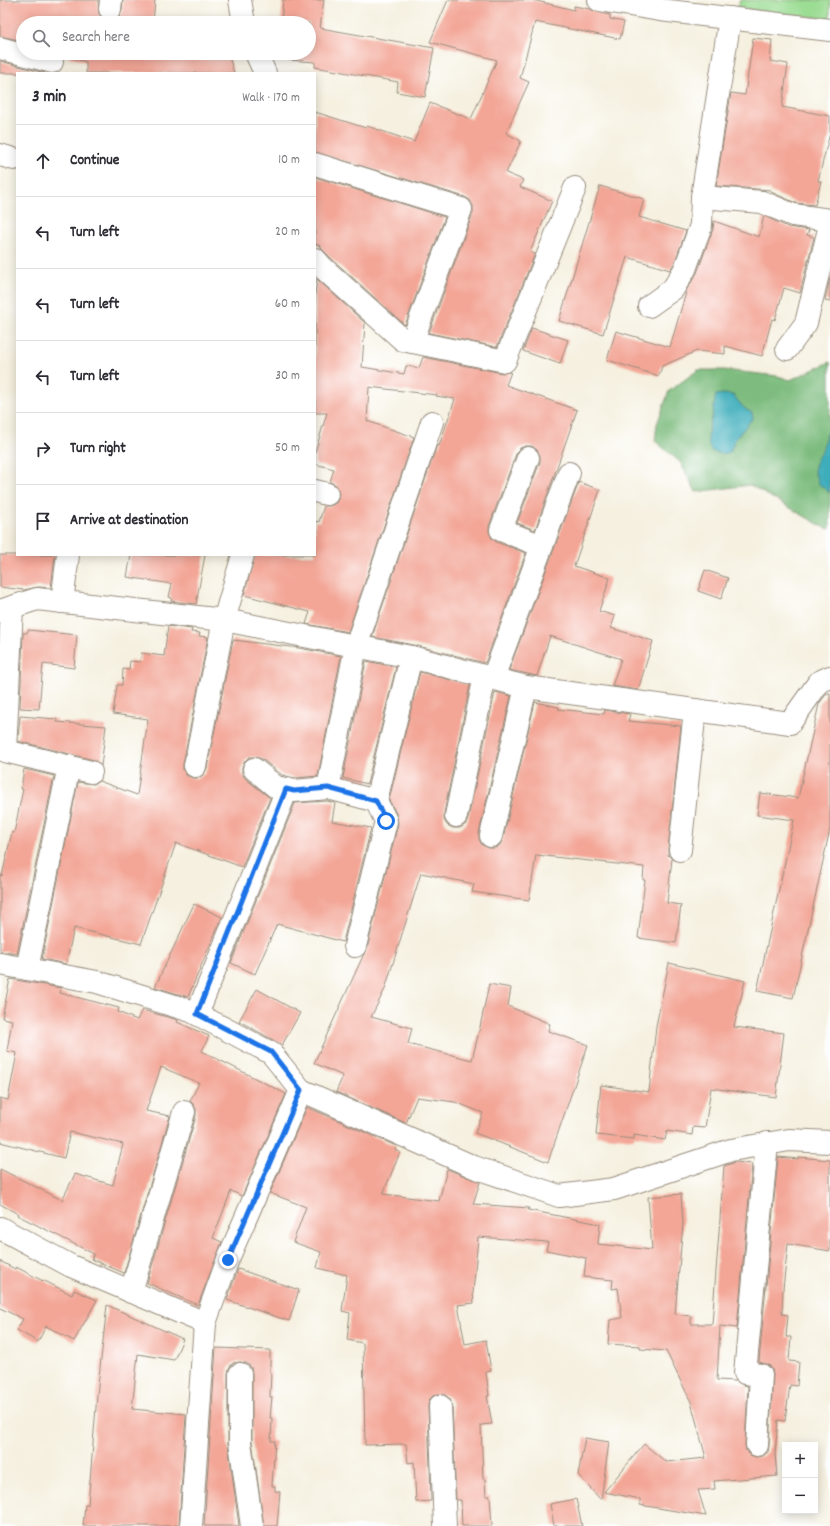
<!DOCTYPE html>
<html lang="en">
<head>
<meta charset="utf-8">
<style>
  body { margin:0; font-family:Dekko,sans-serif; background:#f7f7f7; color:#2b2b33 }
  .controls { position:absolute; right:12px; bottom:12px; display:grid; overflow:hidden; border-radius:0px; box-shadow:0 2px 10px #0003 }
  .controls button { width:36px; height:36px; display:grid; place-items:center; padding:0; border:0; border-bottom:1px solid #e1e1e2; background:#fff; color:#2b2b33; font:20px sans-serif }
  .stop { position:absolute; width:12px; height:12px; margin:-9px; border:3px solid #1a73e8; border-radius:50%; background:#fff }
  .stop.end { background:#1a73e8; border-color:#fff; box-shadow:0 1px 4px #0008 }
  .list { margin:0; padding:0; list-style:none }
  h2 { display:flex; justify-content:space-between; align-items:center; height:52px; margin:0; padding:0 16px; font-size:17px }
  h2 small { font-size:13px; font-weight:400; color:#7c7c81 }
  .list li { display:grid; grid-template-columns:26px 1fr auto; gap:12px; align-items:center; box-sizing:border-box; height:72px; padding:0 16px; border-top:1px solid #e1e1e2 }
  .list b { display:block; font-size:15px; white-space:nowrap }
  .list em { font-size:13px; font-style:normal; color:#7c7c81 }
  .icon { flex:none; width:22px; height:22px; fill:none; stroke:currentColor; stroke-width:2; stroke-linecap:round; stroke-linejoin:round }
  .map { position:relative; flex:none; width:830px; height:1526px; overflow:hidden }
  .search { position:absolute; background:#fff; box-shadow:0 2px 10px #0003; left:16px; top:16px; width:300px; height:44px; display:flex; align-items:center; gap:10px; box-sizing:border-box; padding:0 14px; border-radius:22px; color:#7c7c81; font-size:15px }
  .panel { position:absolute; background:#fff; box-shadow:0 2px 10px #0003; left:16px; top:72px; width:300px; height:484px; border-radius:0px }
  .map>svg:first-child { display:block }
  .green { fill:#9cdd94; stroke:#6c8459 }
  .forest { fill:#7dbc7e; stroke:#5c734e }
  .water { fill:#3eadbb; stroke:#3c6c6c }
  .building { fill:#f3a696 }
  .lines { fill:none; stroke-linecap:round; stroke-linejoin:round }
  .minor-casing { stroke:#988d7e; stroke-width:24 }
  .minor { stroke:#fff; stroke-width:22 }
  .route { stroke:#1a73e8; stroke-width:5 }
</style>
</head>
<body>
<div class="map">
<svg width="830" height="1526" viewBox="0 0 830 1526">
  <rect width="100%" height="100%" fill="#fff"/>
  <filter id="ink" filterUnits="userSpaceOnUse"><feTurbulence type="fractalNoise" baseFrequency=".025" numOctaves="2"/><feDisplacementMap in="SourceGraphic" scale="8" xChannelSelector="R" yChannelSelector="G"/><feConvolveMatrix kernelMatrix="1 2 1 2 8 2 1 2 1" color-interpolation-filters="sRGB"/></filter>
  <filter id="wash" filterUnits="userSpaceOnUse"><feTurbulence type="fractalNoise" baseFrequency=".012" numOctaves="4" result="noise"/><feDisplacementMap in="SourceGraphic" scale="16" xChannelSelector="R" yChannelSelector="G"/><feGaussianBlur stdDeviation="0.9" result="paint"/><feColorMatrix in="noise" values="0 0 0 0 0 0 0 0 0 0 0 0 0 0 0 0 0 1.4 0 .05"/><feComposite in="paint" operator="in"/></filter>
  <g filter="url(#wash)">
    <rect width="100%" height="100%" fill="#f5f0df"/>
    <!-- green -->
    <polygon class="green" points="740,0 830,0 830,19 738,8"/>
    <!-- forest -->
    <polygon class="forest" points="830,362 830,529 825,528 750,485 696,492 680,462 655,441 657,424 669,391 698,370 724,370 778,376 790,380"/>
    <!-- water -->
    <g class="water">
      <path d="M723,394l10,1 11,13 8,5 1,5 -17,20 -6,14 -8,2 -11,-3c-6,-13 -2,-24 2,-37 1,-6 1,-13 3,-19z"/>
      <polygon points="830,423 830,493 819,484 814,471 817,458 822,451"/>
    </g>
    <g id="blocks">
      <!-- building -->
      <g class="building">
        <polygon points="0,0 98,0 99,14 103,19 109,21 115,20 120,16 122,10 123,0 155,0 153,23 23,23 23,41 0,36"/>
        <polygon points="283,0 324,0 320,28 434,48 425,97 397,92 398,82 315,67 315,62 288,60 289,53 309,53 309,23 281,23"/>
        <polygon points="448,0 533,0 574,10 574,6 590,9 597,12 610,15 610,19 624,22 620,39 535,22 520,78 529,82 506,133 521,141 506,173 523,180 520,187 552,201 530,252 535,254 497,347 429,333 473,213 473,206 470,200 465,197 315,152 315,112 366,128 367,126 414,142 430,103 471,119 497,60 430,42"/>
        <polygon points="753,38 772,40 770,61 788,64 782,107 830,116 830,133 818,181 821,181 815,205 796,203 771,192 771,190 716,186 731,93 745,95"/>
        <polygon points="61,53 228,53 234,73 86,73 86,62 62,55"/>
        <polygon points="0,61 45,73 0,73"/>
        <polygon points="315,177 445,217 405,325 332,259 321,248 321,246 315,244"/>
        <polygon points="600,186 644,199 639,217 686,231 674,264 670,270 627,257 603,334 559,321"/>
        <polygon points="764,216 788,227 809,230 807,235 814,237 800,293 784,288 775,320 772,319 762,356 725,346 725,354 697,351 662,366 659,376 607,360 616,331 670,347 687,289 697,273 713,229 714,221 759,237"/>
        <polygon points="830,278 830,301 825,300"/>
        <polygon points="317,279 365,323 362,367 404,374 406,366 419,368 423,357 502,373 511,372 506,385 577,410 535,530 517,523 540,462 540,456 537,450 532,446 526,446 520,448 516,454 489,526 489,532 492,538 496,542 526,553 485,663 414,645 372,637 437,445 439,446 455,399 436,396 437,395 369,387 367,421 414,437 348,632 306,624 310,612 244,595 255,555 315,555 315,521 319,522 324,506 330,506 336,503 339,497 339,491 336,485 330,482 334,469 315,464 315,452 327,413 315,413 315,294"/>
        <polygon points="532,328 568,340 560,364 523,351"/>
        <polygon points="579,482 600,490 574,566 610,578 599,611 615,616 611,628 653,641 638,690 612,686 621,659 550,636 537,676 509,670"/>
        <polygon points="0,555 55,555 51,588 38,587 24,590 0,587"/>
        <polygon points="131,555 205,555 196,604 171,601 172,598 169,597 172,584 127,577"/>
        <polygon points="705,570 728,578 721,599 698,591"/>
        <polygon points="168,626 192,629 191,632 200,633 199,636 208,637 183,764 183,770 186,775 193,778 199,778 204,774 207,768 233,640 299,648 341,656 318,776 295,778 282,775 262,759 256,757 249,757 245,761 242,767 242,774 246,779 270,798 242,867 176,843 141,944 74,928 66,964 42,959 78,782 94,784 99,781 137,795 148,719 113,714 117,685 122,685 123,669 129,670 130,661 140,662 141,653 164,656"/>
        <polygon points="28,630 77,635 74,668 43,664 39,709 20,708 23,633 27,633"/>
        <polygon points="366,661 396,667 367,784 343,778"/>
        <polygon points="420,672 470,685 444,813 444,820 447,825 453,828 460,828 466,824 468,819 495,692 511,696 479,833 479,839 482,845 489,848 495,848 500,845 503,839 535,702 559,707 558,709 604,714 605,710 630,714 628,721 681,726 668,849 668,855 672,859 667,903 681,905 676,943 638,938 645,880 643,880 644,867 536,855 529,900 472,892 474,884 421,873 385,989 371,1017 412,1028 408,1044 472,1060 480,1027 489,984 511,988 508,1006 550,1024 548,1031 588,1045 548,1162 475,1133 483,1113 455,1102 417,1097 406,1123 336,1092 343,1076 314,1063 363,956 367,949 398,824 397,815 389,800"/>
        <polygon points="827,693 830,693 830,829 793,998 757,991 794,820 757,815 760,793 798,798 819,704"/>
        <polygon points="20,716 57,719 57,722 106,726 101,766 94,760 18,741"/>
        <polygon points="24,769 54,776 17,954 0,951 0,875 2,876 12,832 14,833 23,789 21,789"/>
        <polygon points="327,801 335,803 332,821 371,828 343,942 277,924 255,974 231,963 295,803"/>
        <polygon points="194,904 222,917 188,997 155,987"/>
        <polygon points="669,963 745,981 734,1027 784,1033 776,1097 711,1088 705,1128 693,1127 692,1135 667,1131 665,1140 634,1135 634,1139 596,1135 601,1085 649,1092 656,1026"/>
        <polygon points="10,979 61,988 60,993 119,1008 118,1012 137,1020 142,1010 178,1020 177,1022 209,1036 202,1051 286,1094 242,1196 231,1191 213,1238 222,1242 198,1305 147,1283 196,1116 196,1109 193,1104 190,1101 199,1083 161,1067 146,1111 170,1116 124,1273 91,1259 94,1254 17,1215 18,1214 0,1204 0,1169 62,1200 75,1174 113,1185 123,1144 70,1132 64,1158 0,1142 0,1098 8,1100 17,1053 7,1051 12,1020 2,1018"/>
        <polygon points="257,989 300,1013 282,1045 239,1021"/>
        <polygon points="307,1107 396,1146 395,1150 400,1152 383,1194 439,1201 447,1169 480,1182 473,1204 529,1208 528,1210 600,1224 598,1244 652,1250 648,1197 681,1194 683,1224 675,1314 691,1316 691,1324 712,1324 724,1166 736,1162 752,1164 737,1328 720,1326 717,1380 736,1381 743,1385 748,1386 745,1445 746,1451 750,1455 756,1457 763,1456 768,1452 769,1446 773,1375 772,1369 769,1365 759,1362 778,1157 798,1159 798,1157 830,1160 830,1251 788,1244 783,1289 782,1314 788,1315 786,1337 791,1337 789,1361 799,1362 797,1386 790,1385 785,1421 778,1420 775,1454 777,1476 714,1481 715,1489 698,1490 706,1516 640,1505 640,1499 604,1492 644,1444 666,1462 706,1458 691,1402 666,1351 640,1349 640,1346 608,1344 610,1320 622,1318 618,1288 612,1289 613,1280 584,1277 586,1258 546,1250 548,1242 478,1237 473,1293 474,1303 458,1305 465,1344 486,1340 491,1371 486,1372 489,1396 487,1396 492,1424 481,1425 483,1479 485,1479 486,1496 490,1496 492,1526 462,1526 461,1500 456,1500 452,1405 450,1399 445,1395 439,1394 434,1395 429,1400 428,1406 431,1501 416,1502 414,1462 408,1463 406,1444 365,1445 363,1343 347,1340 350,1313 342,1311 347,1275 317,1268 321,1252 293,1242 306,1207 270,1193"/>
        <polygon points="0,1261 15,1269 16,1267 43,1281 43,1280 72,1295 74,1290 97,1300 74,1341 46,1326 38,1342 17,1330 23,1319 0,1308"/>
        <polygon points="238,1269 299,1290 289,1321 227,1300"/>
        <polygon points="107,1305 183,1339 174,1360 138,1354 132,1409 186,1414 179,1525 175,1525 175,1526 83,1526 85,1505 88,1505 97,1395"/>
        <polygon points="216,1348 270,1350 270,1372 271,1372 270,1397 272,1397 270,1418 272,1418 271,1441 275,1441 272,1486 275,1486 275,1491 280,1492 277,1526 264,1526 252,1441 252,1374 251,1367 246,1363 240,1362 233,1363 229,1368 228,1374 228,1444 239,1526 204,1526"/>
        <polygon points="585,1438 609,1442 601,1500 578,1475"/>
        <polygon points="576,1499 582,1526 554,1526 550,1504"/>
      </g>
    </g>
  </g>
  <g filter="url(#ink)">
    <use href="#blocks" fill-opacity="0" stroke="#988d7e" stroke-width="1"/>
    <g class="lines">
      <!-- minor casing -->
      <g class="minor-casing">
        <g id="minor">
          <polyline points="240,0 244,23"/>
          <polyline points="599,0 660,10 830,30"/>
          <polyline points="110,9 111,0"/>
          <polyline points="730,18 702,197 762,202 793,215 830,220"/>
          <polyline points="0,48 52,62"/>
          <polyline points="256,53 265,73"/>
          <polyline points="0,155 14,159"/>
          <polyline points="315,164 461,209 412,342"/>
          <polyline points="315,259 323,268 403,340 505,361 575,188"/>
          <polyline points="649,306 673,289 685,269 701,225 702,197"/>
          <polyline points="787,349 806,323 830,225"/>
          <polyline points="528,458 501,530 542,546"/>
          <polyline points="315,491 327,494"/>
          <polyline points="62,602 68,555"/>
          <polyline points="12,607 5,751 91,772"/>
          <polyline points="0,611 37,599 224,620 411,657 526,687 790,723 819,682 830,677"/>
          <polyline points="493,678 569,473"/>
          <polyline points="195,766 224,620 243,555"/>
          <polyline points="254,769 276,787 294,791 328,788 376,801 386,821 355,946"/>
          <polyline points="328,788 356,646 432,422"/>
          <polyline points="376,801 411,657"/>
          <polyline points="456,816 485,676"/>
          <polyline points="491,836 526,687"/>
          <polyline points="680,850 695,710"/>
          <polyline points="0,964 97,982 191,1011 271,1053 301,1090 474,1167 559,1196 614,1189 731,1150 789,1140 830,1142"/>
          <polyline points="27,969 69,766"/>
          <polyline points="197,1014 287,789"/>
          <polyline points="0,1228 71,1266 205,1323"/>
          <polyline points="131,1292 184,1112"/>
          <polyline points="240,1374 240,1442 252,1526"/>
          <polyline points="440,1406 445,1526"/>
          <polyline points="757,1445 761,1375 745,1373 767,1143"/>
          <polyline points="191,1526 205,1323 228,1259 301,1090"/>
        </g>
      </g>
      <!-- minor -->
      <use href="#minor" class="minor"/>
    </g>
  </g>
  <g class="lines" filter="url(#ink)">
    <!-- route -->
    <polyline class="route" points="228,1260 301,1090 271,1052 197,1014 286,789 294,791 328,788 376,801 386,821"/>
  </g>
</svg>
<div class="controls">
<button>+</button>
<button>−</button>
</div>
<div class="stop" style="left:386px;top:821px"></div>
<div class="stop end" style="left:228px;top:1260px"></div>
<div class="search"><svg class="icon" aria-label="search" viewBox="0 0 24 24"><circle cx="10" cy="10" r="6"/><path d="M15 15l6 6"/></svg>Search here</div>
<section class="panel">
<h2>3 min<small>Walk · 170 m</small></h2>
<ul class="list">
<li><svg class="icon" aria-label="ahead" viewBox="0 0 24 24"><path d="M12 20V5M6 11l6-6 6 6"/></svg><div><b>Continue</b></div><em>10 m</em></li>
<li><svg class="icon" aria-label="left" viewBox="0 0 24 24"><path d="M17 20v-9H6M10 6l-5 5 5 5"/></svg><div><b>Turn left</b></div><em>20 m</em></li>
<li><svg class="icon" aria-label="left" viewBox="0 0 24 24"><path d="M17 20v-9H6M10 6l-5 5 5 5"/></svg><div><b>Turn left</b></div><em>60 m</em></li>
<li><svg class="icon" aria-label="left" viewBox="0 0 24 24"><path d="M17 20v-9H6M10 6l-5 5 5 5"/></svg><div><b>Turn left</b></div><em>30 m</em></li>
<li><svg class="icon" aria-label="right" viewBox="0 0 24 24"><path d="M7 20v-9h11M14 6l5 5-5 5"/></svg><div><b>Turn right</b></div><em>50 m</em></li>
<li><svg class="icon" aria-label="arrive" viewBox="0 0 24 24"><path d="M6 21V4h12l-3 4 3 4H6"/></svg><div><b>Arrive at destination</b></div></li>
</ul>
</section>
</div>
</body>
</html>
